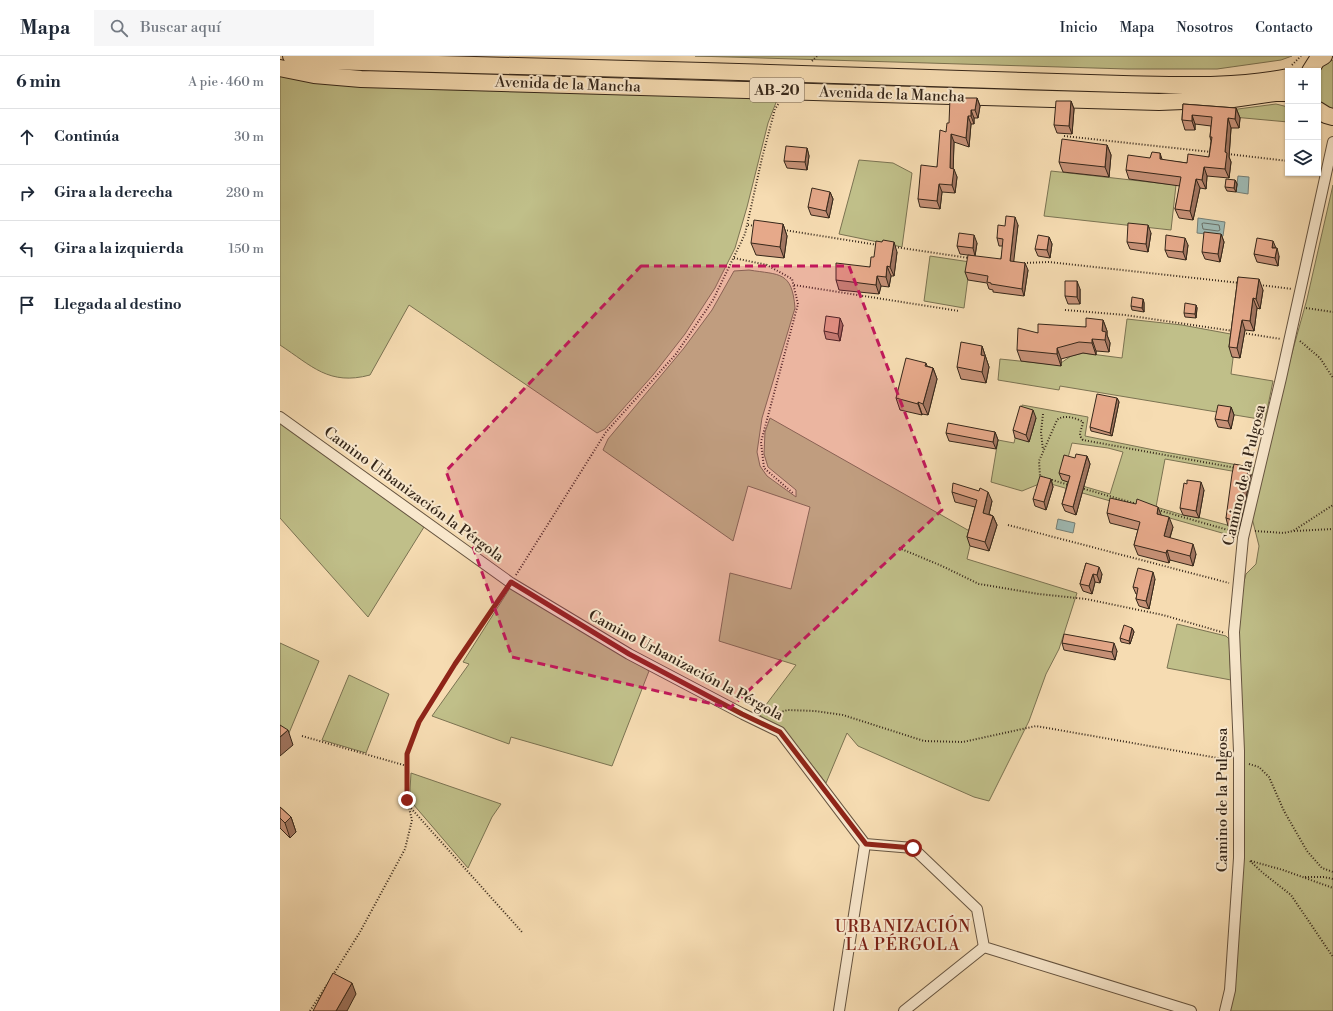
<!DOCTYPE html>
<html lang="es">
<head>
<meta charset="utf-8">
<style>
  body { margin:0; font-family:"Libre Bodoni",serif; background:#f6f6f7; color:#1f2937 }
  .controls { position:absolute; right:12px; top:12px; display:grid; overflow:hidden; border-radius:0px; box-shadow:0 1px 3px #0004 }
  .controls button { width:36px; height:36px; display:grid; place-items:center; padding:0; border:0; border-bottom:1px solid #e0e1e3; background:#fff; color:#1f2937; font:20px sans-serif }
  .stop { position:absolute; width:12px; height:12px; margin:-9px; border:3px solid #8f2418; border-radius:50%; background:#fff }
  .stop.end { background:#8f2418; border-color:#fff; box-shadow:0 1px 4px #0008 }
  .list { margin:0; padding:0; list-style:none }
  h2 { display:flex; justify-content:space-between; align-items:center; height:52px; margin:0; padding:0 16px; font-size:17px }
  h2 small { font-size:13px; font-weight:400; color:#747a83 }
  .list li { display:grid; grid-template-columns:26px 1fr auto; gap:12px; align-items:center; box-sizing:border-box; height:56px; padding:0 16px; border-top:1px solid #e0e1e3 }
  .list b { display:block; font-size:15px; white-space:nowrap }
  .list em { font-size:13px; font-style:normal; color:#747a83 }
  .icon { flex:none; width:22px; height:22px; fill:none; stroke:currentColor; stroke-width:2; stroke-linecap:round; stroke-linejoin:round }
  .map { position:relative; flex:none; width:1053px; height:955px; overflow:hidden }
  header { display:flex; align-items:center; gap:24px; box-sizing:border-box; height:56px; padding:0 20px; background:#fff; border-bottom:1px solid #e0e1e3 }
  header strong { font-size:19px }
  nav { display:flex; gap:22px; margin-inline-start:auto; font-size:14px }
  .search { width:280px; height:36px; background:#f6f6f7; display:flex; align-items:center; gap:10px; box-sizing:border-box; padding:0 14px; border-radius:0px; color:#747a83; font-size:15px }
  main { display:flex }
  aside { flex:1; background:#fff }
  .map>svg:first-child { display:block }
  .green { fill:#c0bf89; stroke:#7b7352; fill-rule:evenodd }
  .water { fill:#9fbab4; stroke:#757f76 }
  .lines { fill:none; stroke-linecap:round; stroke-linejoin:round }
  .shore { stroke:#6a7067; stroke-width:1 }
  .minor-casing { stroke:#665440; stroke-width:12 }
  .primary-casing { stroke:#36271a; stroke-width:18 }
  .path { stroke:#36271a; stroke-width:2; stroke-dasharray:1 2; stroke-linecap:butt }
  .minor { stroke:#f9e8cd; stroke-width:10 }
  .primary { stroke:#f6dcb2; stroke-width:16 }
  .wall { fill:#c69177; stroke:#36271a }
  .shaded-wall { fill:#a17661; stroke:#36271a }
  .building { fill:#e6a98a; stroke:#36271a }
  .route { stroke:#8f2418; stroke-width:5 }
  .marked { fill:#c2185b; fill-opacity:0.2; stroke:#c2185b; stroke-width:3; stroke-dasharray:8 5; stroke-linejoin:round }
  .labels { text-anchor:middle; stroke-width:4; stroke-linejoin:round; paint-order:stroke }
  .shield { fill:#f9e8cd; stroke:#706150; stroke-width:1 }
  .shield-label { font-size:14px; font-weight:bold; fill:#36271a }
  .street-label { font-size:15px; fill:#36271a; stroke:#f9e8cd }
  .neighbourhood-label { font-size:16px; letter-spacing:1px; fill:#7a1f14; stroke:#f9e8cd }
</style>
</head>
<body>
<header>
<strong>Mapa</strong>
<div class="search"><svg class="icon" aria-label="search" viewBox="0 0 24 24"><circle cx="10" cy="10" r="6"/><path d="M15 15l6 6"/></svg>Buscar aquí</div>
<nav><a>Inicio</a><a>Mapa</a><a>Nosotros</a><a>Contacto</a></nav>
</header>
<main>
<aside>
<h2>6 min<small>A pie · 460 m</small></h2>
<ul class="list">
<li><svg class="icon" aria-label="ahead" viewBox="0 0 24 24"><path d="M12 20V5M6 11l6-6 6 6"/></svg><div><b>Continúa</b></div><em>30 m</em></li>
<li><svg class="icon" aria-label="right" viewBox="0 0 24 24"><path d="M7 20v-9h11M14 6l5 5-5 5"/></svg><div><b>Gira a la derecha</b></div><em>280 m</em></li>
<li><svg class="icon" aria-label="left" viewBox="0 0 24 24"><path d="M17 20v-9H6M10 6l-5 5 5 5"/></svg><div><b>Gira a la izquierda</b></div><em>150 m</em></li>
<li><svg class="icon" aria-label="arrive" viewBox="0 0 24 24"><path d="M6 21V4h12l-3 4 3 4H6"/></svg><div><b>Llegada al destino</b></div></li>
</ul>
</aside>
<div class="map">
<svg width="1053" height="955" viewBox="0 0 1053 955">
  <rect width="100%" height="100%" fill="#f6dcb2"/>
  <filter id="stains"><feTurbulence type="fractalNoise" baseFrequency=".005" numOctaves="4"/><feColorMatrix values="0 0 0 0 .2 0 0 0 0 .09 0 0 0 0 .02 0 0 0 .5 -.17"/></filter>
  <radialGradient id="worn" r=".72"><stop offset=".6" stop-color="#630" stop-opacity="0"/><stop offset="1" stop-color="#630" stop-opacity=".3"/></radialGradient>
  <!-- green -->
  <g class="green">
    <polygon points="415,0 1012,0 1001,4 937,13 847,13"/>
    <polygon points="1053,4 1053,55 1042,49 1038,44 1038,15 1047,6"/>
    <path d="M0,17l496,23 1,4 -9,23 -21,84 -12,41 -20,40 -30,46 -32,41 -48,54 -8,4 -188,-128 -39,70c-41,11 -58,-9 -90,-30z"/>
    <polygon points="996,48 1008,51 1008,66 920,58"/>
    <polygon points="579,104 613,107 632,117 622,191 559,178"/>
    <polygon points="771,115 896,129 891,174 764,160"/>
    <polygon points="1053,129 1053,955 949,955 954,937 957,888 957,578 960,540 966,518 976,508 979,490 972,462 1002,333 1027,243"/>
    <polygon points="650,200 690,206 684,252 644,245"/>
    <path d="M469,214c31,5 43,1 46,38l-33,110 -5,34 3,14 7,10 29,21v-7l-28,-23 -4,-13 1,-22 5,-14 203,115 -6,26 110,34 -18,56 -13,25 -17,47 -40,80 -15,-4 -116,-51 -11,-13 -21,50 -42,-54 -16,-7 -9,-8 37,-49 -77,-24 11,-68 61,16 19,-82 -62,-21 -15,55 -130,-91 5,-11 76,-91 28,-38 22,-39z"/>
    <polygon points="847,263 902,269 956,279 951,318 993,325 985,364 780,330 779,334 718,324 720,303 778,309 791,300 803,297 842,302"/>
    <path d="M742,349l66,12 -3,19 74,15 96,17 -1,7 -89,-16 -9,48 27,8 18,3 41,11 -6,8 -192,-55 -22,9 -31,-9 7,-42 16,3zM792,387l36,5 15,4 -13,42 -48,-14z"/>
    <polygon points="0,365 94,432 144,471 88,561 0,462"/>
    <polygon points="230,532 351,602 369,615 332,710 231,681 229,688 152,660 189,608 183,606"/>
    <polygon points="897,568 946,580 949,583 951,624 887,612"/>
    <polygon points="0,587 39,605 9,677 0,673"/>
    <polygon points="69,619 109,638 86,697 42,684"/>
    <polygon points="131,717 221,748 212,761 188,812 133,748 130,734"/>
  </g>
  <!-- water -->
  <g class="water">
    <polygon points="958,120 969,121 968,138 956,136"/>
    <polygon points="918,162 945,166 943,180 917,177"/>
    <polygon points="778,463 795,467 793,477 776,473"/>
  </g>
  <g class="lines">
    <!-- shore -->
    <polygon class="shore" points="924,167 939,169 940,174 938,175 923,173 922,168"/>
    <!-- minor casing -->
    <g class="minor-casing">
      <g id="minor">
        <polyline points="0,361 231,527 349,598 463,658 500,676 585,788 633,792 697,853 704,891 911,955"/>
        <polyline points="559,955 585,788"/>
        <polyline points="624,955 704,891"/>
        <polyline points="945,955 950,934 959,802 959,695 954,576 963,482 1001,322 1053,86"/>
      </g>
    </g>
    <!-- primary casing -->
    <g class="primary-casing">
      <g id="primary">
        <path d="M11,0l33,5 380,10 419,13c55,1 111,4 165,-7"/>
        <polyline points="0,12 34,19 81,23 879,46 953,43 995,37 1008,37"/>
        <polyline points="1030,15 1037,4 1044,0"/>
        <polyline points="1038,54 1046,59 1053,61"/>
      </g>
    </g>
    <!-- path -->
    <g class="path">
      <polyline points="532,5 537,0"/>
      <polyline points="1012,9 1021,0"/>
      <polyline points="784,80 931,96"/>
      <polyline points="948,98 1008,105"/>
      <polyline points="468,169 476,170"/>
      <polyline points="504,174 598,189"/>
      <polyline points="615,191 689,202"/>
      <polyline points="454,202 487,209 512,223 518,248 481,386 484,412 514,438"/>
      <polyline points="744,207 769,206 960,227"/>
      <polyline points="514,229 679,255"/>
      <polyline points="980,229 1012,233"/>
      <polyline points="1026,252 1053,256"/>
      <polyline points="785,254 845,259 953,275"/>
      <polyline points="963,277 1001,283"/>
      <polyline points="1020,285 1040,302 1053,322"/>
      <polyline points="763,358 761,376 763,394"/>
      <path d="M765,422l-5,-2 -1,-15 18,-41c6,-6 20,-2 26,2 -1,8 -6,12 0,18l153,28"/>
      <polyline points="769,423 789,429"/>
      <polyline points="801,432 857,448"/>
      <polyline points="878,454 955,476"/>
      <polyline points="728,469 949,527"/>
      <polyline points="975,475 1004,477 1013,475 1053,449"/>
      <polyline points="1014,475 1053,473"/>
      <polyline points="619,492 662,510 699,528 759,538 806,543 883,559 945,577"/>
      <polyline points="236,519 326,376 396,298 433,244 465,178 482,102 495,53 499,47"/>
      <polyline points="488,659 508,654 535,655 563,659 644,685 683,686 756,670 949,704"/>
      <polyline points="22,680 127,710"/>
      <polyline points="969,708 979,711 989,721 1004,755 1027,795 1042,812 1053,816"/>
      <polyline points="129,750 242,876"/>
      <polyline points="970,805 983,817 1011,839 1053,901"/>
      <polyline points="971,805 1003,814 1053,832"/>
      <polyline points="1025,821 1044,821 1053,823"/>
      <polyline points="53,919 80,876 125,793 132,764 127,744 127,698 139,666 175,608 225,535"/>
      <polyline points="30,955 48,927"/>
    </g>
    <!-- minor -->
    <use href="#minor" class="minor"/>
    <!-- primary -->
    <use href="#primary" class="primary"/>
  </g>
  <!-- wall -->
  <g class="wall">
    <polygon points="697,42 700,50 698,62 694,62 694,68 691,68 689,91 674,86 673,113 677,121 675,137 662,136 660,153 640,151 638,143 657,111 669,67"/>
    <polygon points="791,45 794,53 792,78 777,77 774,69"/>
    <polygon points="903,48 956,52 960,62 959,72 951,72 949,101 951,106 949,122 927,120 926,133 920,132 913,164 899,162 895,153 900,130 849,123 846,114 882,104 907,107 929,101 931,85 930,81 931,70 915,68 915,74 905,74 902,64"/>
    <polygon points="1008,75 1008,96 1006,91"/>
    <polygon points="827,89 831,99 829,121 783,116 779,106"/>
    <polygon points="527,92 529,100 527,114 507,112 504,105"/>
    <polygon points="955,124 957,128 956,136 947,135 945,131"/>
    <polygon points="550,136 553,143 549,162 531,159 528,151"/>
    <polygon points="503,168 507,180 504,202 476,199 471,187"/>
    <polygon points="738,169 733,205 748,214 744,240 713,236 713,234 709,233 707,227 688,224 685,216 721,203 723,190 719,190 717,182 725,170"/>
    <polygon points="871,177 868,196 850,193 847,186"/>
    <polygon points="941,178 944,186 940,206 925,203 922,196"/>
    <polygon points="769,181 772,188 770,202 758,200 755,193"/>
    <polygon points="697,187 695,200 680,198 677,190"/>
    <polygon points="908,189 906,204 888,201 885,194"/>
    <polygon points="617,196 614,220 611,220 609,231 601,230 599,238 559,234 556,224 590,211 594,201"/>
    <polygon points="974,198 999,200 998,210 977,206"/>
    <polygon points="958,221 983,234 980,253 977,252 974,275 965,274 960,302 952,301 949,291"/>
    <polygon points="800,233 800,248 788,248 785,240"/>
    <polygon points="863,243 864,247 864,256 852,254 851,250"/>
    <polygon points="916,249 917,252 916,262 905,261 904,257"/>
    <polygon points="823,264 827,275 827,279 830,287 829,296 816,295 816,299 803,297 781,303 781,310 741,305 737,294 758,277 806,271"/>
    <polygon points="563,269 560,285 546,283 544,275"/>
    <polygon points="702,290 709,311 706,327 681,323 677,311"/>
    <polygon points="646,307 647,310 653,312 657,323 648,359 642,358 642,359 620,354 616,342"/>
    <polygon points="837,342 839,346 832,380 811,375 810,371"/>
    <polygon points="951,351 954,359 951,373 938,371 935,363"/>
    <polygon points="756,362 749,386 735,382 733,374"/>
    <polygon points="715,376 718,384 716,393 669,385 666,377"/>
    <polygon points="807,400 810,408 796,459 785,455 782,448 788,426 782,424 779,417 795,402"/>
    <polygon points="971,419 959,473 948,470 946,462"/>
    <polygon points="771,423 773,431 766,454 755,450 753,443"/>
    <polygon points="924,434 919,462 903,459 900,452"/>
    <polygon points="672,436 712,445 709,458 713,460 717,469 709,495 690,490 687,481 695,451 675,446"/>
    <polygon points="827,457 881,459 893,471 890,482 916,498 913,510 890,504 889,507 858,499 854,489 858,474 830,467"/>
    <polygon points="806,507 822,518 820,527 815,526 812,538 803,535 800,528"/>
    <polygon points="875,523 869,553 859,550 856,543 857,538 856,538 853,531"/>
    <polygon points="852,572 854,576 850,588 841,586 840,582"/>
    <polygon points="782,587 837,595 835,604 784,594"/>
    <polygon points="0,751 11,761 16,776 10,782 0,772"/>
  </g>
  <!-- shaded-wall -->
  <g class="shaded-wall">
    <polygon points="697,42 700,50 698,62 695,54"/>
    <polygon points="791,45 794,53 792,78 789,70"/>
    <polygon points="956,52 960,62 959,72 955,63"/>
    <polygon points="691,54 694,62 694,68 691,60"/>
    <polygon points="912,59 915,68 915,74 912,65"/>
    <polygon points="688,60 691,68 689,91 686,82"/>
    <polygon points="948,62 951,72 949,101 951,106 949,122 945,113 945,96"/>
    <polygon points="671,78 674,86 673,119 674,113 677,121 675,137 672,129 670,112"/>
    <polygon points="827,89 831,99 829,121 825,111"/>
    <polygon points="527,92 529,100 527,114 525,106"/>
    <polygon points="880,97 883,106 880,103"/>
    <polygon points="924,111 927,120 926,133 922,124"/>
    <polygon points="916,123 920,132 913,164 910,155"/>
    <polygon points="955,124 957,128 956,136 954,132"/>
    <polygon points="659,128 662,136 660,153 657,145"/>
    <polygon points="550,136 553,143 549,162 546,155"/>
    <polygon points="735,161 738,169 733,212 730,205"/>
    <polygon points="503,168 507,180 504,202 500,191"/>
    <polygon points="868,169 871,177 868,196 866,188"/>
    <polygon points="941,178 944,186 940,206 938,198"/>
    <polygon points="694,179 697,187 695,200 693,192"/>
    <polygon points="769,181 772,188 770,202 767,194"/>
    <polygon points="905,182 908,189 906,204 903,196"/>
    <polygon points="993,185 996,192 992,192"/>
    <polygon points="614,186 617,196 614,220 610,211"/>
    <polygon points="997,192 999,200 998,210 995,202"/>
    <polygon points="745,207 748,214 744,240 742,233"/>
    <polygon points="607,210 611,220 609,231 606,221"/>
    <polygon points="597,220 601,230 599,238 596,229"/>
    <polygon points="979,223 983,234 980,253 976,243"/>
    <polygon points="797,225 800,233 800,248 797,241"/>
    <polygon points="973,242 977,252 974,275 970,265"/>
    <polygon points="863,243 864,247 864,256 862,252"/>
    <polygon points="916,249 917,252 916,262 915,258"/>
    <polygon points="560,262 563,269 560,285 558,278"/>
    <polygon points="823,264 827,275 827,279 830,287 829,296 822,275"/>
    <polygon points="962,264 965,274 960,302 957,292"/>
    <polygon points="812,283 816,295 816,299 812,287"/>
    <polygon points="702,290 709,311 706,327 702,316 701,299"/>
    <polygon points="777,292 781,303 781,310 777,298"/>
    <polygon points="653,312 657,323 648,359 643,348"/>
    <polygon points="837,342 839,346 832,380 830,377"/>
    <polygon points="638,346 642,358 642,359 638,348"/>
    <polygon points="951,351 954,359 951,373 948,365"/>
    <polygon points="753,354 756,362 749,386 746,379"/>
    <polygon points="715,376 718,384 716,393 713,386"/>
    <polygon points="807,400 810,408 796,459 793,451"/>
    <polygon points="969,411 971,419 959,473 956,465"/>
    <polygon points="771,423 773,431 766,454 764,446"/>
    <polygon points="921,426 924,434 919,462 916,455"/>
    <polygon points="708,436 712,445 707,466 703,457"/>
    <polygon points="878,451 882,461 877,458"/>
    <polygon points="713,460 717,469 709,495 705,486"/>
    <polygon points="889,461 893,471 887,490 884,480"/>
    <polygon points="913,488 916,498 913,510 910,500"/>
    <polygon points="887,494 890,504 889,507 886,497"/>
    <polygon points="819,511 822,518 820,527 817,519"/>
    <polygon points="873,516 875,523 869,553 866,545"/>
    <polygon points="813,518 815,526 812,538 809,530"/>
    <polygon points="852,572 854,576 850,588 849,585"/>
    <polygon points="834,587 837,595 835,604 832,596"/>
    <polygon points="8,674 13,689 0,700 0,681"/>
    <polygon points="11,761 16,776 10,782 5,767"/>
    <polygon points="72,927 76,938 67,955 56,955"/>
  </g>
  <!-- building -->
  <g class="building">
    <polygon points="670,42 697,42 695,54 691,54 691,60 688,60 686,82 671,78 670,112 674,113 672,129 659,128 657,145 638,143 641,109 657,111 660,74 666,76 667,67 669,67"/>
    <polygon points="776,45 791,45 789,70 774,69"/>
    <polygon points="903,48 956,52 955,63 948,62 945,96 947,97 945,113 924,111 922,124 916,123 910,155 895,153 901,121 846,114 848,99 870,102 872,96 880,97 880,103 907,107 908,98 929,101 932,81 930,81 932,61 912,59 912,65 902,64"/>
    <polygon points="1007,75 1008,75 1008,91 1006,91"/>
    <polygon points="782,83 827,89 825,111 779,106"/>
    <polygon points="506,90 527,92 525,106 504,105"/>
    <polygon points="946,123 955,124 954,132 945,131"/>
    <polygon points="532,132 550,136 546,155 528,151"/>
    <polygon points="726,160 735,161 730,205 745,207 742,233 711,228 711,227 707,226 708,220 685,216 688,199 721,203 723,183 717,182 718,169 725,170"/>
    <polygon points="474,164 503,168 500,191 471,187"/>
    <polygon points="848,167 868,169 866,188 847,186"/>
    <polygon points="924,176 941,178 938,198 922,196"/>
    <polygon points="679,177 694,179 693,192 677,190"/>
    <polygon points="758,179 769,181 767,194 755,193"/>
    <polygon points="886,179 905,182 903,196 885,194"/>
    <polygon points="977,182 993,185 992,192 997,192 995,202 974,198"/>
    <polygon points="603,184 614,186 610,211 607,210 606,221 597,220 596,229 556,224 556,207 590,211 591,201 594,201 596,185 602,186"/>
    <polygon points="958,221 979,223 976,243 973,242 970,265 962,264 957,292 949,291"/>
    <polygon points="785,225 797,225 797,241 785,240"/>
    <polygon points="852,241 863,243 862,252 851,250"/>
    <polygon points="905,247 916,249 915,258 904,257"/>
    <polygon points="546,260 560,262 558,278 544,275"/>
    <polygon points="806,262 823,264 822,275 826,276 825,284 812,283 812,287 799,286 777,292 777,298 737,294 738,272 758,277 758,268 806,271"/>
    <polygon points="681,286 702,290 701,299 705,300 702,316 677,311"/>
    <polygon points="626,302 646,307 645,310 653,312 643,348 638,346 638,348 616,342"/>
    <polygon points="817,338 837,342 830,377 810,371"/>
    <polygon points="938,349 951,351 948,365 935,363"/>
    <polygon points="740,350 753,354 746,379 733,374"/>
    <polygon points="668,367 715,376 713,386 666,377"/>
    <polygon points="796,398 807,400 793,451 782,448 790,420 779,417 784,399 795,402"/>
    <polygon points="954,408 969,411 956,465 946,462 952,418"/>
    <polygon points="760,420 771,423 764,446 753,443"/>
    <polygon points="907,424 921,426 916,455 900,452 904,427 907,428"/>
    <polygon points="673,427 699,435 700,432 708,436 703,457 713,460 705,486 687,481 697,444 672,436"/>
    <polygon points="830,442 856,448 857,443 878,451 877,458 889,461 884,480 913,488 910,500 887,494 886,497 854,489 860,466 827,457"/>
    <polygon points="806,507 819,511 817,519 813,518 809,530 800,528"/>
    <polygon points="858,512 873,516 866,545 856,543 858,532 853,531"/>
    <polygon points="844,569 852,572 849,585 840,582"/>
    <polygon points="784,578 834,587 832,596 782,587"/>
    <polygon points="0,669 8,674 0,681"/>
    <polygon points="0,751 11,761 5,767 0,762"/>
    <polygon points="53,917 72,927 56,955 33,955"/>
  </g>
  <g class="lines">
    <!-- route -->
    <polyline class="route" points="127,744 127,698 139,666 175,608 231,526 349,598 462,658 500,676 586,788 633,792"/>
  </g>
  <!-- marked area -->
  <path class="marked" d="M361,210h208l93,244 -212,198 -218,-51 -66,-186z"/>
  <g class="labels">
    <!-- shield labels -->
    <rect class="shield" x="470" y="22" width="54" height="24" rx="3"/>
    <g class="shield-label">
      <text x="497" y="39">AB-20</text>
    </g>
    <!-- street labels -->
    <g class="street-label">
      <text transform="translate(288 28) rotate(2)" y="5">Avenida de la Mancha</text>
      <text transform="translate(612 38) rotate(2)" y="5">Avenida de la Mancha</text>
      <text transform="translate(964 419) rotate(-77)" y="5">Camino de la Pulgosa</text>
      <text transform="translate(134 438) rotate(36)" y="5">Camino Urbanización la Pérgola</text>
      <text transform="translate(406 609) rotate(28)" y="5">Camino Urbanización la Pérgola</text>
      <text transform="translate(942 744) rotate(-90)" y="5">Camino de la Pulgosa</text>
    </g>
    <!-- neighbourhood labels -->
    <g class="neighbourhood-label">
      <text x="623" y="876">URBANIZACIÓN<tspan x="623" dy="18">LA PÉRGOLA</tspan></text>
    </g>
  </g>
  <rect width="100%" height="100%" filter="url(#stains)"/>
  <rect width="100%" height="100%" fill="url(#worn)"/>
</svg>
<div class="controls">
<button>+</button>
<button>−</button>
<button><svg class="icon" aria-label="layers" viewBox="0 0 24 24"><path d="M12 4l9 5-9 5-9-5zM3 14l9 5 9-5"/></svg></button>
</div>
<div class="stop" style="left:633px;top:792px"></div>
<div class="stop end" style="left:127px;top:744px"></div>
</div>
</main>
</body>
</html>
